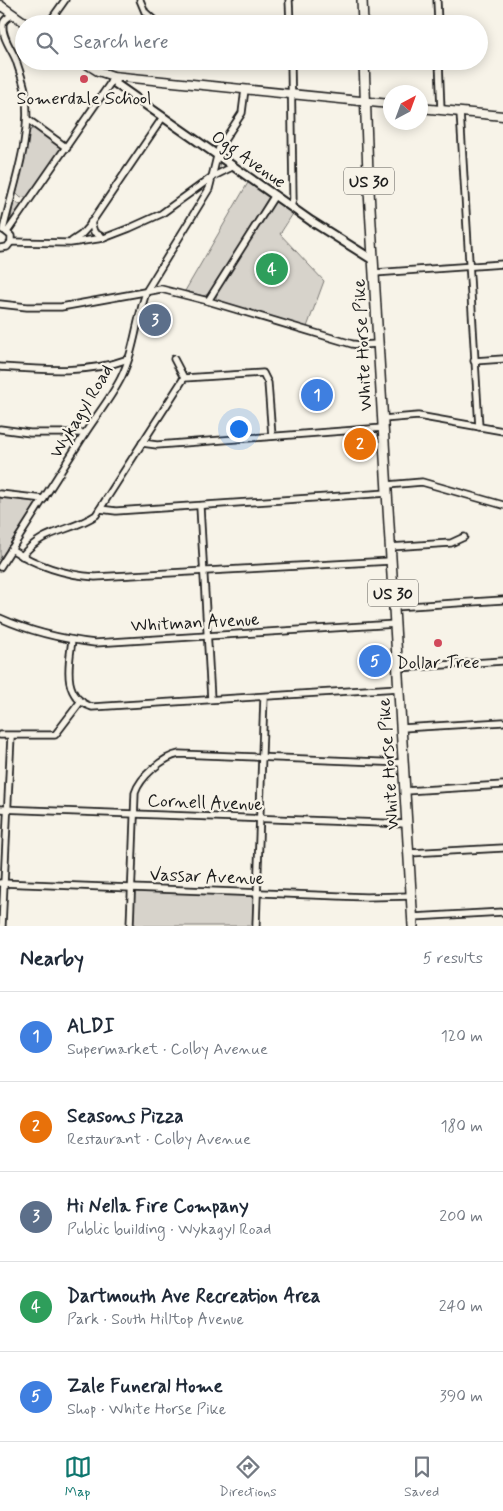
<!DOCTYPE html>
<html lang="en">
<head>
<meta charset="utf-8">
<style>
  body { margin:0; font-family:Mynerve,sans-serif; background:#f2f2f3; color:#1f2937 }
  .compass { position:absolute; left:383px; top:85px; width:45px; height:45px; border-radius:50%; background:#fff; box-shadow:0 2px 12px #0003; rotate:41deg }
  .you { position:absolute; left:238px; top:428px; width:18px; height:18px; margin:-12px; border:4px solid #fff; border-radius:50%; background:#1a73e8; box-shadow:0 0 0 8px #1a73e833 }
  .badge { display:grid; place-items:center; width:32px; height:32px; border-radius:50%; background:#0f766e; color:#fff; font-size:16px; font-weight:700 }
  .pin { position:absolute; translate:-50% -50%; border:2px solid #fff; box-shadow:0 1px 5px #0006 }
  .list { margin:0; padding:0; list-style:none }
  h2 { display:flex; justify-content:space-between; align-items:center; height:65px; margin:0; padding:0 20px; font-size:21px }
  h2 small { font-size:16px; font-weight:400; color:#747a83 }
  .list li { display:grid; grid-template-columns:32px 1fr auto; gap:15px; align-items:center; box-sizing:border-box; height:90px; padding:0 20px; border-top:1px solid #e0e1e3 }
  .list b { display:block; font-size:19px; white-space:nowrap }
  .list p { margin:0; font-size:16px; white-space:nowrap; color:#747a83 }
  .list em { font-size:16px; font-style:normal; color:#747a83 }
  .icon { flex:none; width:28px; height:28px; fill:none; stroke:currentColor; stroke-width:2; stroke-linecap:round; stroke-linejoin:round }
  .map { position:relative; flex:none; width:503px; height:926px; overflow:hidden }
  .search { position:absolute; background:#fff; box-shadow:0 2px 12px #0003; left:15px; right:15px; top:15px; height:55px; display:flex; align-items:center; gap:12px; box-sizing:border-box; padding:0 18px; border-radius:28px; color:#747a83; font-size:19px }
  .sheet { height:515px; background:#fff }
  nav { display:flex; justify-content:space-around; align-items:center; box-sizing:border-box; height:70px; border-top:1px solid #e0e1e3; background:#fff; font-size:14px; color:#747a83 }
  nav a { display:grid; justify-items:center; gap:2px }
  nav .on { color:#0f766e }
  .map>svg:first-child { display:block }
  .green { fill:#d7d3cb; stroke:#7a7874 }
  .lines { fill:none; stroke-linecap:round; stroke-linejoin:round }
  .minor-casing { stroke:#1c1c1c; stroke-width:9 }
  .tertiary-casing { stroke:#1c1c1c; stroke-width:11 }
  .secondary-casing { stroke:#1c1c1c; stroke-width:11 }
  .trunk-casing { stroke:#1c1c1c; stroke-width:12 }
  .minor { stroke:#f7f3e8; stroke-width:5.5 }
  .tertiary { stroke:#f7f3e8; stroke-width:7 }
  .secondary { stroke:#f7f3e8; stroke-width:8 }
  .trunk { stroke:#f7f3e8; stroke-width:9 }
  .poi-dot { fill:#d1495b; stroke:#f7f3e8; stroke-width:2 }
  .labels { text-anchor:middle; stroke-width:4.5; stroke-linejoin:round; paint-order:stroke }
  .shield { fill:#f7f3e8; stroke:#5e5c59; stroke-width:1 }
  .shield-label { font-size:16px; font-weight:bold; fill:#1c1c1c }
  .poi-label { font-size:18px; fill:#1c1c1c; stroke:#f7f3e8 }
  .street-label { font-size:18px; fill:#1c1c1c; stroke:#f7f3e8 }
</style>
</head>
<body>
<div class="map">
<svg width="503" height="926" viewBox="0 0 503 926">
  <rect width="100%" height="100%" fill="#f7f3e8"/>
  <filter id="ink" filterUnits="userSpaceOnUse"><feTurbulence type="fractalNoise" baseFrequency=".02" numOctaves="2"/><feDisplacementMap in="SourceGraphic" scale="10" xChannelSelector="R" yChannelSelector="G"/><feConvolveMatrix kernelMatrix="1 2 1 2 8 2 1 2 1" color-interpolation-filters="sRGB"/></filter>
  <g filter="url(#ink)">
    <!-- green -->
    <g class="green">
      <polygon points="35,128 62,148 28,196 21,198 16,193 17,189 29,132 30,130"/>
      <polygon points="249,181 270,195 209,294 203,296 185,291"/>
      <polygon points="276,200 294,212 280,234 324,281 307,327 218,301 216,297 217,293"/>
      <polygon points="13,202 21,205 21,207 11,220"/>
      <polygon points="0,496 36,499 37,502 0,559"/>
      <polygon points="131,888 257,893 256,926 130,926"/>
    </g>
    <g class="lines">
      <!-- minor casing -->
      <g class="minor-casing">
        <g id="minor">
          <polyline points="140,0 145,12 157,23"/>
          <polyline points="289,0 290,24"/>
          <polyline points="437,0 438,24"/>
          <polyline points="48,24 65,0"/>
          <polyline points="291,61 293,199 291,207"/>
          <polyline points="439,61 441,110"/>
          <polyline points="460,112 479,427"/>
          <polyline points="27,119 67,148"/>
          <polyline points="91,222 94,232 104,238"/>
          <path d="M3,230c10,-44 30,-95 22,-140 -2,-10 -6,-20 -9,-30 -4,-10 -15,-24 -13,-36 1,-5 6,-7 11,-10"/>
          <polyline points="7,232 109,85 113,76"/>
          <polyline points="72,241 81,235 89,226 163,117"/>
          <polyline points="11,242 70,243 104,238 130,228 161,214 212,177 219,148 242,113 245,89"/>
          <polyline points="0,248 7,247 11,242 11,236 5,231"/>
          <polyline points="374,273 503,264"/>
          <polyline points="208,301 275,195"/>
          <polyline points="0,304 27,307 61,307 161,289 208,301 352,344 360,345 378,344"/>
          <polyline points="174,359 184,378"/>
          <polyline points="474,361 503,359"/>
          <path d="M0,367c42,3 88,7 128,-8"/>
          <polyline points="184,378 263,373 268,383 272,436"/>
          <polyline points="383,419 418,416 503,431"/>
          <polyline points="0,429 30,433 85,433"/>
          <polyline points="142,443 157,445 383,428"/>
          <polyline points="387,485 422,482 503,505"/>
          <polyline points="0,494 44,499"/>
          <polyline points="200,507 211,699"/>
          <polyline points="100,509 116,511 388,493"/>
          <polyline points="390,547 451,543 464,537"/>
          <path d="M11,549c26,17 54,26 84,28l296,-16"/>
          <path d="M22,556c22,-28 47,-23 74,-41l88,-137"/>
          <path d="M0,567c28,-44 56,-88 84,-132 12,-19 27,-37 37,-57 14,-28 15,-59 26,-88l62,-101 3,-12 22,-11"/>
          <polyline points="394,607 503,600"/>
          <path d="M0,618c31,14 61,21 95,25l301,-19"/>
          <path d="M72,640c-3,24 -11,57 20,67l307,-19"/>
          <polyline points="398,668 503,661"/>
          <polyline points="402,728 503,722"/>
          <polyline points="0,735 55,735 81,701"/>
          <polyline points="405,791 503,785"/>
          <polyline points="0,809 408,824"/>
          <polyline points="410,853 503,848"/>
          <polyline points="0,883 366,897 412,896"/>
          <polyline points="413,917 503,912"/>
          <polyline points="2,926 11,736"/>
          <path d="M130,926l5,-133c5,-16 28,-36 44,-39l225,9"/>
          <polyline points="256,926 264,697"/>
        </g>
      </g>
      <!-- tertiary casing -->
      <g class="tertiary-casing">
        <polyline id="tertiary" points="113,76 116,84 311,221 373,260"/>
      </g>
      <!-- secondary casing -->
      <g class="secondary-casing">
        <g id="secondary">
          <polyline points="0,5 27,24"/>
          <polyline points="82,61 98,71 113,76 390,104"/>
          <polyline points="420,108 503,116"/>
        </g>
      </g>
      <!-- trunk casing -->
      <g class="trunk-casing">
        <g id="trunk">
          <polyline points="362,0 363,24"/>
          <polyline points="364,61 368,174 413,926"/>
        </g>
      </g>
      <!-- minor -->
      <use href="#minor" class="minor"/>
      <!-- tertiary -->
      <use href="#tertiary" class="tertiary"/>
      <!-- secondary -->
      <use href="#secondary" class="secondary"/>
      <!-- trunk -->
      <use href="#trunk" class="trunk"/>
    </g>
  </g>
  <!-- markers -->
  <g class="poi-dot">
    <circle cx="84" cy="79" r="5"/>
    <circle cx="438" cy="643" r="5"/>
  </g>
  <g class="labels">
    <!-- shield labels -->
    <g class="shield">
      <rect x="344" y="167.5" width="50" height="27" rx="4"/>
      <rect x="368" y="579.5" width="50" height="27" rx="4"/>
    </g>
    <g class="shield-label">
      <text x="369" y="187">US 30</text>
      <text x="393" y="599">US 30</text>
    </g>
    <!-- poi labels -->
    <g class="poi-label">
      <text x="84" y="104">Somerdale School</text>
      <text x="438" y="668">Dollar Tree</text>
    </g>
    <!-- street labels -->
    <g class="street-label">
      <text transform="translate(249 159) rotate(35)" y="6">Ogg Avenue</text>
      <text transform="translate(362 345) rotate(-93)" y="6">White Horse Pike</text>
      <text transform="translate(81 411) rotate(-59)" y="6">Wykagyl Road</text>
      <text transform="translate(195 622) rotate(-3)" y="6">Whitman Avenue</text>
      <text transform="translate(388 764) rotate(-94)" y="6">White Horse Pike</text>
      <text transform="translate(205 802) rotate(2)" y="6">Cornell Avenue</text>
      <text transform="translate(207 876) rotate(2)" y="6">Vassar Avenue</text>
    </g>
  </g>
</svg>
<svg class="compass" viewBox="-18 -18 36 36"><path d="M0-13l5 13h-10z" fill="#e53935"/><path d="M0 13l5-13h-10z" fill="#747a83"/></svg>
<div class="you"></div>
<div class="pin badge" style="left:317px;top:395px;background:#3f7fe0">1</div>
<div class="pin badge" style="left:360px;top:444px;background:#e8710a">2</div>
<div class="pin badge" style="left:155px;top:320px;background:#5c6f8a">3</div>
<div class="pin badge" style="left:272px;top:269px;background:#2e9e5b">4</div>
<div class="pin badge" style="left:375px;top:661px;background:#3f7fe0">5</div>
<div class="search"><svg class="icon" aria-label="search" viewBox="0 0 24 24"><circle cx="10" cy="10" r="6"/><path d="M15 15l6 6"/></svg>Search here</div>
</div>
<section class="sheet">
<h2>Nearby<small>5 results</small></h2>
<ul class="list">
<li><span class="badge" style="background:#3f7fe0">1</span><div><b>ALDI</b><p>Supermarket · Colby Avenue</p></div><em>120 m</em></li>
<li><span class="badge" style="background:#e8710a">2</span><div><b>Seasons Pizza</b><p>Restaurant · Colby Avenue</p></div><em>180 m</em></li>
<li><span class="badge" style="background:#5c6f8a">3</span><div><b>Hi Nella Fire Company</b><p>Public building · Wykagyl Road</p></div><em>200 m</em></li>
<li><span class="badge" style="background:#2e9e5b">4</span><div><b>Dartmouth Ave Recreation Area</b><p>Park · South Hilltop Avenue</p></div><em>240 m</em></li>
<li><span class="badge" style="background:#3f7fe0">5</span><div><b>Zale Funeral Home</b><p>Shop · White Horse Pike</p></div><em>390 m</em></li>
</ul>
</section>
<nav>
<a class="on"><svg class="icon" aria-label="map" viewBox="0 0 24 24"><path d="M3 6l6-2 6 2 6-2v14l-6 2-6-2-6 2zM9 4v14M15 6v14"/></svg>Map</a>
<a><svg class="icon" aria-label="directions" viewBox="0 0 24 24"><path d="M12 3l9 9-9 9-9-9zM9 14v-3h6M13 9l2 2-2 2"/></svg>Directions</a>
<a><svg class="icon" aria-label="saved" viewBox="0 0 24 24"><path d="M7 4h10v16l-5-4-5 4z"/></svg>Saved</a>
</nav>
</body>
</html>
